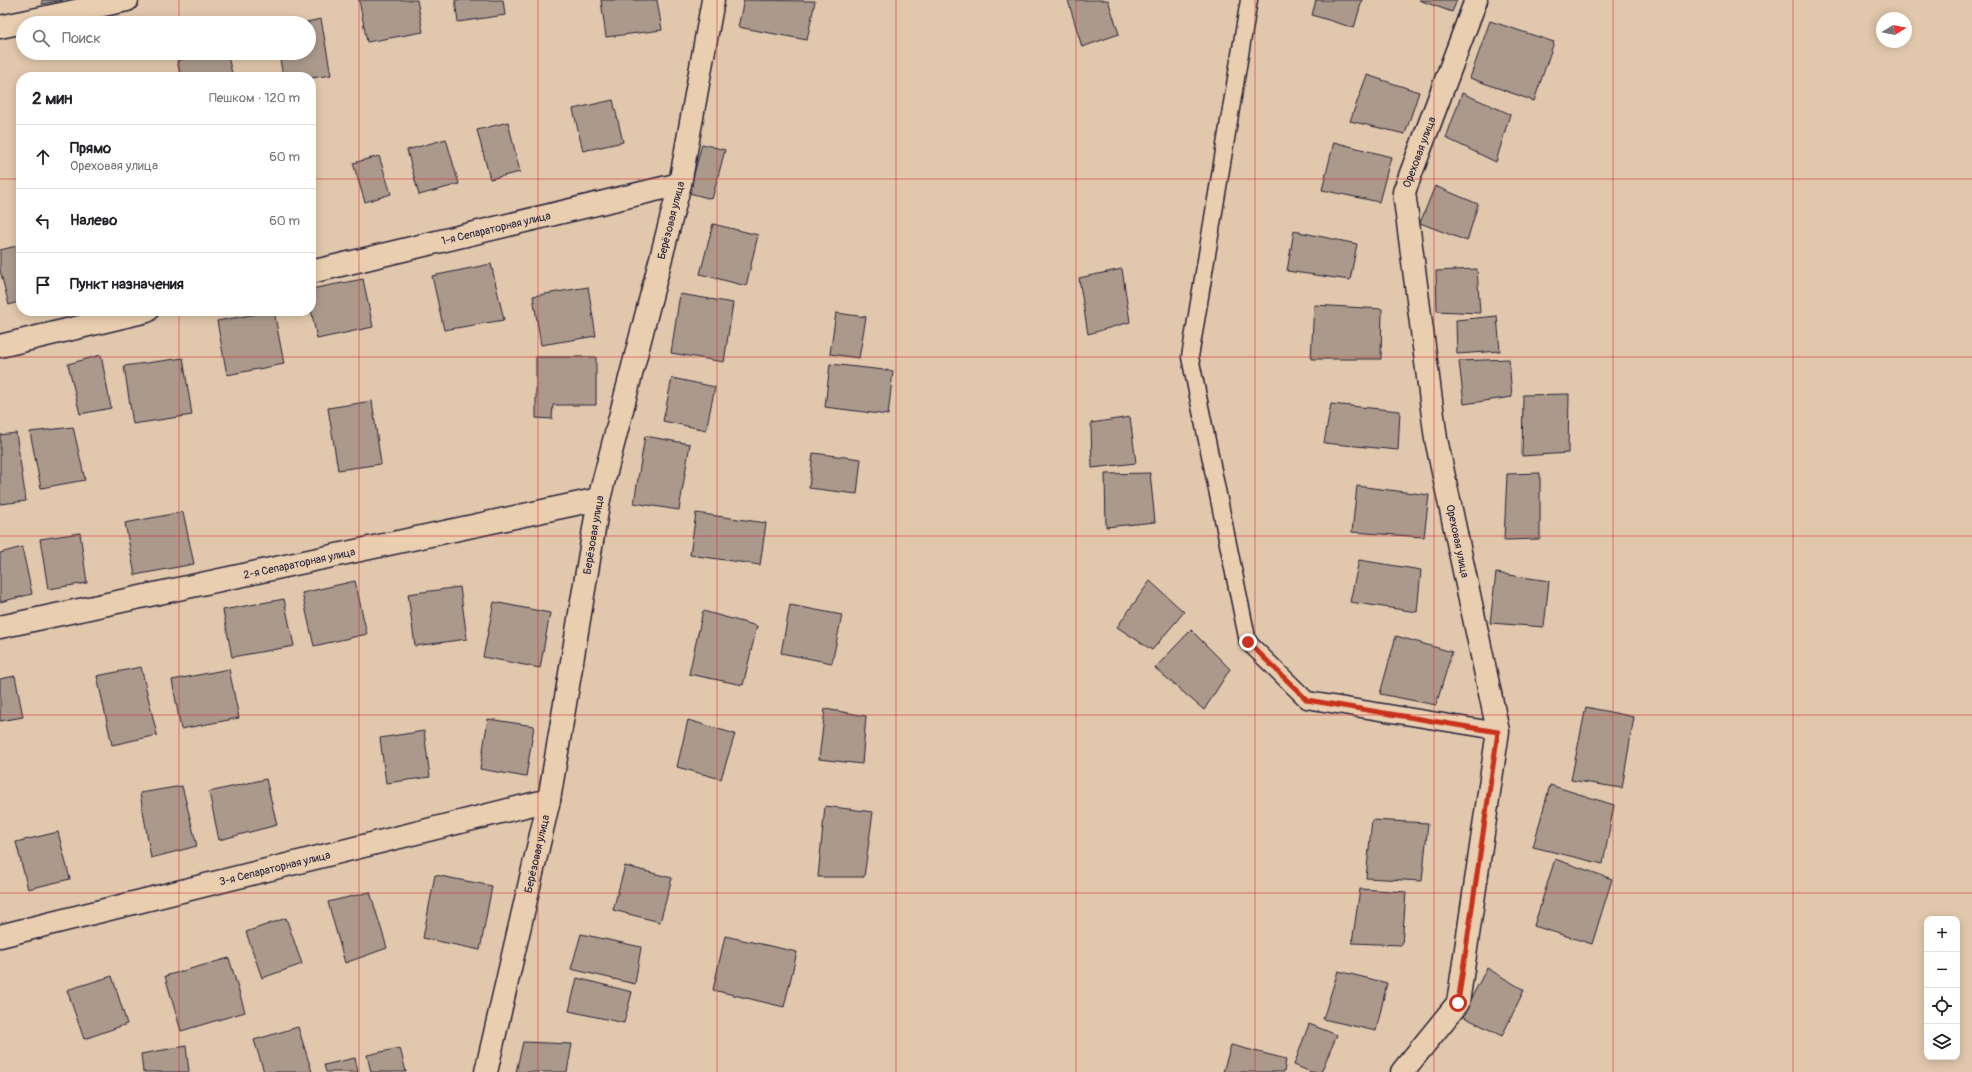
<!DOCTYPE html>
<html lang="ru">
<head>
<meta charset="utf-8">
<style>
  body { margin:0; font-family:Pangolin,sans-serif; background:#f2f2f2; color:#202124 }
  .controls { position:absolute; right:12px; bottom:12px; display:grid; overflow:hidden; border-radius:8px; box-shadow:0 2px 10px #0003 }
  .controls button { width:36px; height:36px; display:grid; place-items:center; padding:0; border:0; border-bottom:1px solid #e0e0e0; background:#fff; color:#202124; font:20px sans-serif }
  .compass { position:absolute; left:1876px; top:12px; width:36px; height:36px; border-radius:50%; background:#fff; box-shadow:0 2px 10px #0003; rotate:80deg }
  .stop { position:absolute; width:12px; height:12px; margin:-9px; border:3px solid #c8321e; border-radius:50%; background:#fff }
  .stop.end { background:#c8321e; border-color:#fff; box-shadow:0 1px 4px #0008 }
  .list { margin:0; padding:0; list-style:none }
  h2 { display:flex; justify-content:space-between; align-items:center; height:52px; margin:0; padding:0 16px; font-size:17px }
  h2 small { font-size:13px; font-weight:400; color:#757577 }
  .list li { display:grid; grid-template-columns:26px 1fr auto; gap:12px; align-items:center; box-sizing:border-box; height:64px; padding:0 16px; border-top:1px solid #e0e0e0 }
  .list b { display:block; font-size:15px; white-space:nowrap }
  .list p { margin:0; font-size:13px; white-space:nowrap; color:#757577 }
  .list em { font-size:13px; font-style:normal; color:#757577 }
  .icon { flex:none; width:22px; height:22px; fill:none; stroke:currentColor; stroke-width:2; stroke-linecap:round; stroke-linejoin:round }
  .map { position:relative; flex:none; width:1972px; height:1072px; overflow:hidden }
  .search { position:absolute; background:#fff; box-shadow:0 2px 10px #0003; left:16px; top:16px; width:300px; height:44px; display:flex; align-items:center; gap:10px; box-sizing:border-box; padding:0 14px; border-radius:22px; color:#757577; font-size:15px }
  .panel { position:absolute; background:#fff; box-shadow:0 2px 10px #0003; left:16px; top:72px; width:300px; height:244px; border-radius:16px }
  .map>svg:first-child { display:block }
  .building { fill:#ab9a8c; stroke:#22223b }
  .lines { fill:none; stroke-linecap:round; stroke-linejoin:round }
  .service-casing { stroke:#22223b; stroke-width:19 }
  .minor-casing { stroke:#22223b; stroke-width:25 }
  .service { stroke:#e9ceb0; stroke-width:16 }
  .minor { stroke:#e9ceb0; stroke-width:22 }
  .route { stroke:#c8321e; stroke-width:5 }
  .grid { fill:none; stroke:#d62828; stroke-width:1; stroke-opacity:0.55 }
  .labels { text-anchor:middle; stroke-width:3.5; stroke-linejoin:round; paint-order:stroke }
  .street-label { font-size:11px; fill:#22223b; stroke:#e9ceb0 }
</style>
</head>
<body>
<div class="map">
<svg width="1972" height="1072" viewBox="0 0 1972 1072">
  <rect width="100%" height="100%" fill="#e1c7ab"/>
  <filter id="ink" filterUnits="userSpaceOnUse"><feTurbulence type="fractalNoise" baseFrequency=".025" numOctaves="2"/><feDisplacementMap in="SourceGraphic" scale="8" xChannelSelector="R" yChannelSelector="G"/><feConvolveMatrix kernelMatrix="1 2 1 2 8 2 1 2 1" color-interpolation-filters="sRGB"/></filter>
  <g filter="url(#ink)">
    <!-- building -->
    <g class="building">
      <polygon points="42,0 63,0 42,4"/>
      <polygon points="359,0 417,0 423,32 367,42"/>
      <polygon points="455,0 503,0 505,15 458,22"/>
      <polygon points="601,0 657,0 662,30 606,37"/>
      <polygon points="744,0 815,1 807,40 738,27"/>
      <polygon points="1068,0 1108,0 1119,34 1082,47"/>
      <polygon points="1316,0 1362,0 1354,28 1312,15"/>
      <polygon points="1419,0 1457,0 1452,12"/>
      <polygon points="321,19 331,75 311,78 283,77 279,53 309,53 309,23 302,23"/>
      <polygon points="1490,21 1554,42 1534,101 1470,78"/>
      <polygon points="205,53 227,53 233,77 181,77 177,61"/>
      <polygon points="1367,75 1419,92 1405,134 1350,121"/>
      <polygon points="1462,93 1510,114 1496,162 1446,138"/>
      <polygon points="613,100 623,142 583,151 573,109"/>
      <polygon points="508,122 520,172 490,179 477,130"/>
      <polygon points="446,139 459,184 419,195 407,150"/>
      <polygon points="1334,142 1391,157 1379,202 1322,190"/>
      <polygon points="702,144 725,150 712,199 689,193"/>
      <polygon points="379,156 391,194 365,202 353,163"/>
      <polygon points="1435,186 1478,204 1467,241 1420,223"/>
      <polygon points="713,224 758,235 746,286 700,274"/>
      <polygon points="1294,231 1357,244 1350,280 1287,271"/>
      <polygon points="21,245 21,301 9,305 0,270 0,250"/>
      <polygon points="491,264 504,320 444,330 432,276"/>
      <polygon points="1122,269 1130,322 1088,334 1079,278"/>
      <polygon points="1477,269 1480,313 1437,311 1436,271"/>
      <polygon points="363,279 373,327 317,339 311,309 311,289"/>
      <polygon points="588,287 596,336 541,345 533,296"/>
      <polygon points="680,294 733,303 724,362 671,353"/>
      <polygon points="1314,305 1382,309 1381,359 1311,359"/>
      <polygon points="274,311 284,364 227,375 217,321"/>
      <polygon points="836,313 866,317 859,358 830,354"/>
      <polygon points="1497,316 1500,351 1457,354 1456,320"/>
      <polygon points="101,355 111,408 80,414 68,364"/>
      <polygon points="536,357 596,357 596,405 553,405 552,419 536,418"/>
      <polygon points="183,358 192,415 133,424 124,366"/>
      <polygon points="1509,359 1512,397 1464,404 1459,361"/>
      <polygon points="830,364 893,371 888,415 825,407"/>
      <polygon points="672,378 715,387 706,430 663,421"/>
      <polygon points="1569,394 1568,453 1522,456 1523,395"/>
      <polygon points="372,401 381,464 338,470 328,408"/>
      <polygon points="1331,404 1400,411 1398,450 1324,443"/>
      <polygon points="1130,417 1136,463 1092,468 1091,423"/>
      <polygon points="73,427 85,480 41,488 30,432"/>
      <polygon points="16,433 26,501 0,504 0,435"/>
      <polygon points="645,436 690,444 679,510 634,503"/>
      <polygon points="813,453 861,459 857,494 809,488"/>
      <polygon points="1150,473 1155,522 1106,527 1105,474"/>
      <polygon points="1540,473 1540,539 1504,540 1507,474"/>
      <polygon points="1357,486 1429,495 1424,537 1352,532"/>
      <polygon points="183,512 194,564 135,575 125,523"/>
      <polygon points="696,513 766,523 760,565 690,555"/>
      <polygon points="80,533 87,583 48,589 40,539"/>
      <polygon points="22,547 32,594 0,602 0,553"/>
      <polygon points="1359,560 1421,570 1417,612 1350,602"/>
      <polygon points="1496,573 1549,581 1544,627 1490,623"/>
      <polygon points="355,581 367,634 314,646 302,593"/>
      <polygon points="1150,581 1184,612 1152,650 1117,627"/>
      <polygon points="460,587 467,639 415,646 408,594"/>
      <polygon points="284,599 294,646 232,657 223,610"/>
      <polygon points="494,602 550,613 540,668 483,657"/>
      <polygon points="790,605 842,615 832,663 781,653"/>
      <polygon points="703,611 757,626 743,685 689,674"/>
      <polygon points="1191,630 1230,669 1204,710 1155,668"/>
      <polygon points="1396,636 1452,652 1436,705 1380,694"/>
      <polygon points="141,667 157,735 112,745 97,676"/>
      <polygon points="229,669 239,718 181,729 172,680"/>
      <polygon points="15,676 23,717 0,721 0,679"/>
      <polygon points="1586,707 1634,717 1622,788 1571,780"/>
      <polygon points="825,709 866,716 862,764 819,759"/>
      <polygon points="488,719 534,726 526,777 480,769"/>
      <polygon points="688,720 735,734 721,779 677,767"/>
      <polygon points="424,731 430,777 386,783 380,738"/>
      <polygon points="266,779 277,825 219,840 209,792"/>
      <polygon points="1550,785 1614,805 1603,864 1533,847"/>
      <polygon points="182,786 197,846 151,858 140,793"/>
      <polygon points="825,806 873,812 864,877 818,877"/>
      <polygon points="1372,820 1428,823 1422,881 1366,878"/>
      <polygon points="58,832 70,879 28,889 16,842"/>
      <polygon points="1555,859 1612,879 1592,944 1534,926"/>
      <polygon points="625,866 672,878 660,922 613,910"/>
      <polygon points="435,875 492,886 480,950 423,938"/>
      <polygon points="1360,889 1406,892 1402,945 1352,943"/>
      <polygon points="370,892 387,948 345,963 328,902"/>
      <polygon points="286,918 302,964 262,978 246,932"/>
      <polygon points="581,934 641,947 635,984 571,969"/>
      <polygon points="725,936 797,952 784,1007 713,990"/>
      <polygon points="229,958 245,1012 181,1031 165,976"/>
      <polygon points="1487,968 1524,990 1502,1036 1462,1016"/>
      <polygon points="1338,971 1387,983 1376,1031 1323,1019"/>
      <polygon points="112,976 127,1024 84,1039 67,990"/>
      <polygon points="577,978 632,992 624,1023 569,1011"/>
      <polygon points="1309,1024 1337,1035 1321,1072 1311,1072 1294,1065"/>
      <polygon points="298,1027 312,1072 264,1072 254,1040"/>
      <polygon points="523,1042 572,1044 567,1072 516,1072"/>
      <polygon points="1231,1045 1286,1059 1284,1072 1223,1072"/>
      <polygon points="186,1046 189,1072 143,1072 141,1054"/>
      <polygon points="400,1048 406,1072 371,1072 367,1055"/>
      <polygon points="355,1058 358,1072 326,1072 324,1065"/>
    </g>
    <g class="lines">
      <!-- service casing -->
      <g class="service-casing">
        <polyline id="service" points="1249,0 1190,357 1248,642 1307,700 1498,731"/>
      </g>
      <!-- minor casing -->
      <g class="minor-casing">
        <g id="minor">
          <polyline points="0,27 127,0"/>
          <path id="s1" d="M311,272l369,-88"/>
          <polyline points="0,346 147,311"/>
          <path id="s2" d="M0,627l599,-128"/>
          <path id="s3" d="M0,936l549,-136"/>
          <path id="s4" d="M486,1072l63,-272 50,-301 81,-315 33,-184"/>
          <path id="s5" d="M1402,1072l56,-69 40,-272 -62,-292 -32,-247 72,-192"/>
        </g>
      </g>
      <!-- service -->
      <use href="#service" class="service"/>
      <!-- minor -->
      <use href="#minor" class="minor"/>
    </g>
  </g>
  <g class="lines" filter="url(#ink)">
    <!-- route -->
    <polyline class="route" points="1248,642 1307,700 1498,732 1458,1003"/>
  </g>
  <!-- grid -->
  <path class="grid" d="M179,0v23M359,0v1072M538,0v1072M717,0v1072M896,0v1072M1076,0v1072M1255,0v1072M1434,0v1072M1613,0v1072M1793,0v1072M179,53v24M0,179h21M311,179h1661M179,311v761M0,357h1972M0,536h1972M0,715h1972M0,893h1972"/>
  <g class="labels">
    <!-- street labels -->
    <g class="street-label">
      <text dy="4" stroke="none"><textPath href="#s5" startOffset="954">Ореховая улица</textPath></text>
      <text dy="4" stroke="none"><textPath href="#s4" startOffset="872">Берёзовая улица</textPath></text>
      <text dy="4" stroke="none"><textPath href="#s1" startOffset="190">1-я Сепараторная улица</textPath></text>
      <text dy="4" stroke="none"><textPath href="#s4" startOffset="548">Берёзовая улица</textPath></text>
      <text transform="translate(1458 541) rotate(78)" y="4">Ореховая улица</text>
      <text dy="4" stroke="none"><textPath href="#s2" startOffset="306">2-я Сепараторная улица</textPath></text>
      <text dy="4" stroke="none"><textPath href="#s4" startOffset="224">Берёзовая улица</textPath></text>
      <text dy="4" stroke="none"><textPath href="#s3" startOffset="283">3-я Сепараторная улица</textPath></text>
    </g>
  </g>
</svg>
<div class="controls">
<button>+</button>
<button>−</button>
<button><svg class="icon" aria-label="locate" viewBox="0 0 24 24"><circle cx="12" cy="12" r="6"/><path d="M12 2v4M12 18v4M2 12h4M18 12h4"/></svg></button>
<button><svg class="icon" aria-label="layers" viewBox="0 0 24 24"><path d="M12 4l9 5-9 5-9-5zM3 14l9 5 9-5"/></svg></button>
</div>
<svg class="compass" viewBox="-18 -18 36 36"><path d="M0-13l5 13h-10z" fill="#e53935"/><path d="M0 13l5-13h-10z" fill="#757577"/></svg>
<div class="stop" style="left:1458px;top:1003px"></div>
<div class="stop end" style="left:1248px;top:642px"></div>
<div class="search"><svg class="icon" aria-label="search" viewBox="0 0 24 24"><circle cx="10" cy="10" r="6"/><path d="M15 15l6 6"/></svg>Поиск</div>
<section class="panel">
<h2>2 мин<small>Пешком · 120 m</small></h2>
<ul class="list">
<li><svg class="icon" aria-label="ahead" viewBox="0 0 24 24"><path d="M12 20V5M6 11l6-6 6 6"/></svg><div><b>Прямо</b><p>Ореховая улица</p></div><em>60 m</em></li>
<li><svg class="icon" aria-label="left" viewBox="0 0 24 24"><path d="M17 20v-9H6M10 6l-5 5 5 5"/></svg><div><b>Налево</b></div><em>60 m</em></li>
<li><svg class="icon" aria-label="arrive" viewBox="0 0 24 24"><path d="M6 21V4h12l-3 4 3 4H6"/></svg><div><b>Пункт назначения</b></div></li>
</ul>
</section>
</div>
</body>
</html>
